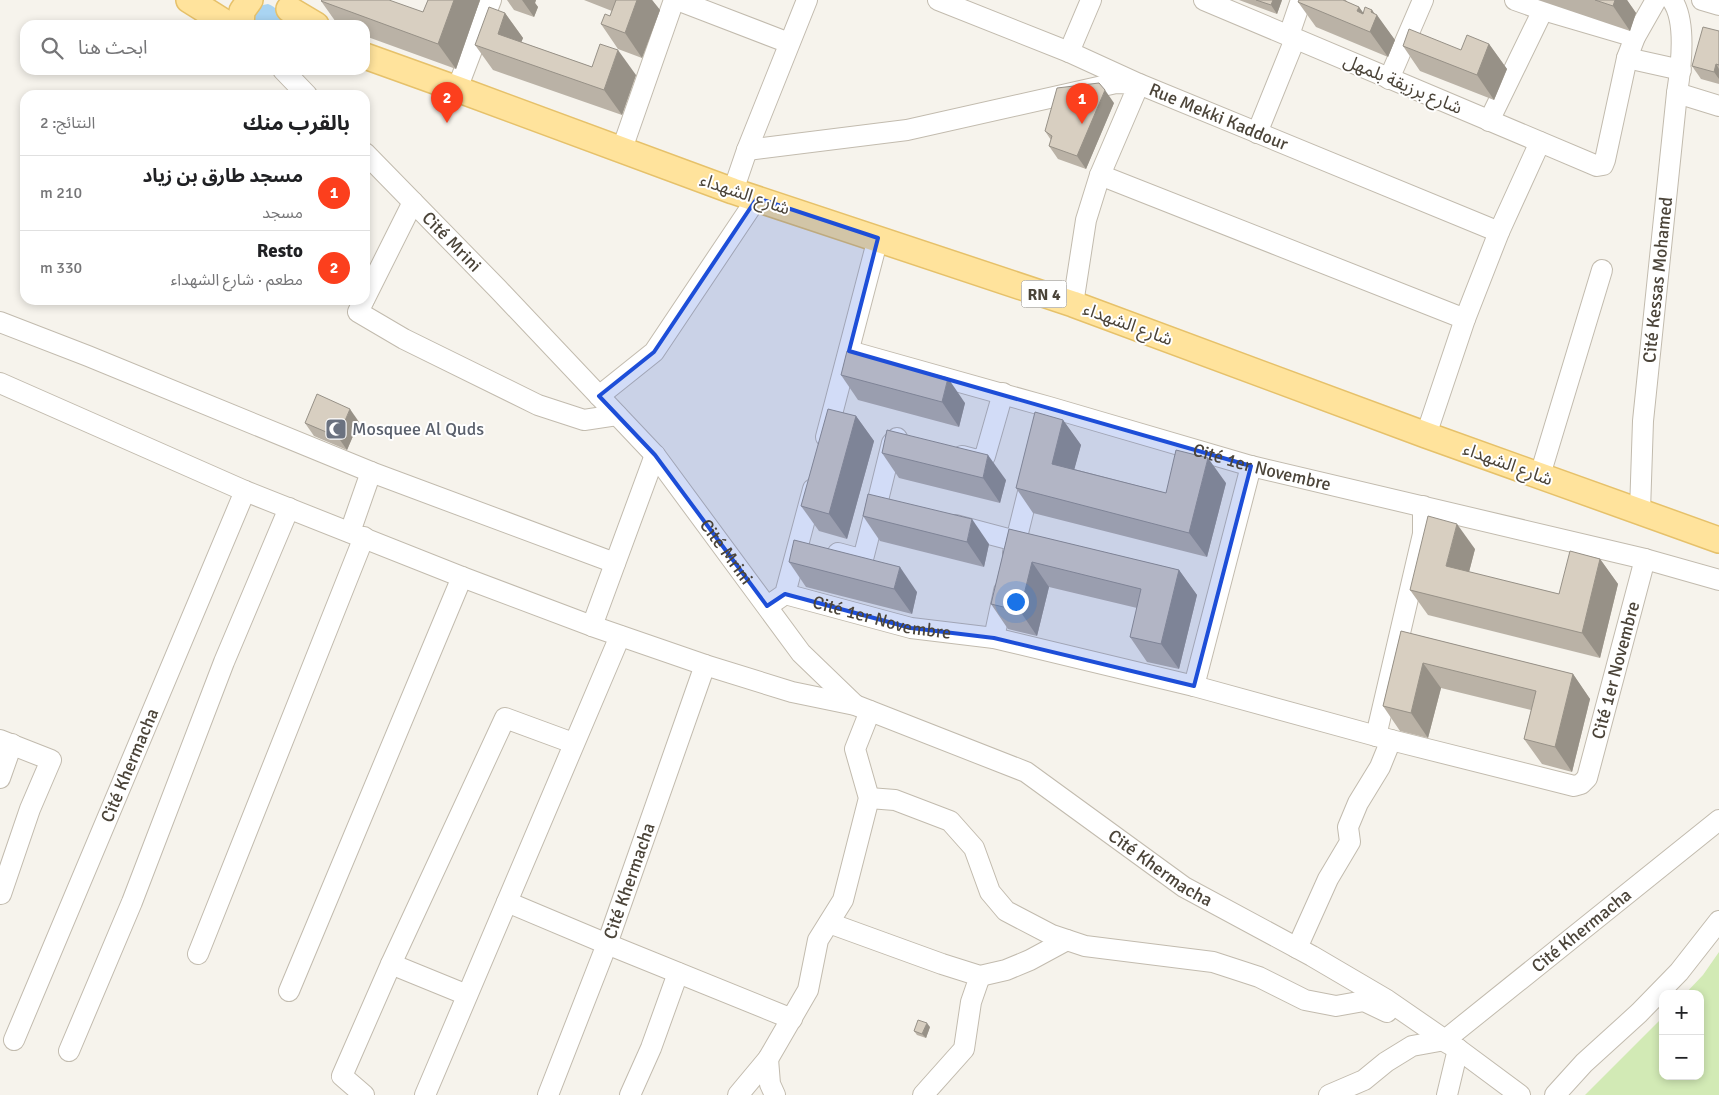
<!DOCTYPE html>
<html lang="ar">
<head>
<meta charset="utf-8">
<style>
  body { margin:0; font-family:Signika,"Noto Sans Arabic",sans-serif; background:#f6f6f6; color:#202124; direction:rtl }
  .controls { position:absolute; right:15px; bottom:15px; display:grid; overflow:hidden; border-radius:10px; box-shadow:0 2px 8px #0003 }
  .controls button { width:45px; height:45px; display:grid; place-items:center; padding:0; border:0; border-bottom:1px solid #e0e0e0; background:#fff; color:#202124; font:25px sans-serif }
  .you { position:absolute; left:1015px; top:601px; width:18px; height:18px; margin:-12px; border:4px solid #fff; border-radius:50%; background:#1a73e8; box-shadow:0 0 0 8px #1a73e833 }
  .badge { display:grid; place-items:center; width:32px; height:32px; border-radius:50%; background:#fc3f1d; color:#fff; font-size:16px; font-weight:700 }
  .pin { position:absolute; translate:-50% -41px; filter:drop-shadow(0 1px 2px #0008) }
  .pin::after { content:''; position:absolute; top:26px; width:18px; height:15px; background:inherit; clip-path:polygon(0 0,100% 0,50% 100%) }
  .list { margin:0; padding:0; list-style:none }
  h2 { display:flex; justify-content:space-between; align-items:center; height:65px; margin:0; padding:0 20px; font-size:21px }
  h2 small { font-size:16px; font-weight:400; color:#757577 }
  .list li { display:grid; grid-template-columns:32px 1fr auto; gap:15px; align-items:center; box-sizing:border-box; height:75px; padding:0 20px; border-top:1px solid #e0e0e0 }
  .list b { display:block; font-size:19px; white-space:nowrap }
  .list p { margin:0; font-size:16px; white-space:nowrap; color:#757577 }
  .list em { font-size:16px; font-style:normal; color:#757577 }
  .icon { flex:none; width:28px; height:28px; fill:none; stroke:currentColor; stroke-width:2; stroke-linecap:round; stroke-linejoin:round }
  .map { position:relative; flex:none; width:1719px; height:1095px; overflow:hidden; direction:ltr }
  .search { position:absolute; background:#fff; box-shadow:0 2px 8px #0003; left:20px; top:20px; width:350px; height:55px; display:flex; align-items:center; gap:12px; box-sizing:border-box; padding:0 18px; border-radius:15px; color:#757577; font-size:19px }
  .panel { position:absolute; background:#fff; box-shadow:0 2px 8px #0003; left:20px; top:90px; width:350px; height:215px; border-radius:15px; direction:rtl }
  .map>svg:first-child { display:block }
  .green { fill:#d2eab5 }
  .water { fill:#a9d4f2 }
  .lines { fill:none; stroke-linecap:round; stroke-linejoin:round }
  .minor-casing { stroke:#c2bbae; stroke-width:22 }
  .major-casing { stroke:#e6c16a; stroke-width:28 }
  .minor { stroke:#fff; stroke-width:20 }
  .major { stroke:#ffe39c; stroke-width:25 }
  .wall { fill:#bab2a6 }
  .shaded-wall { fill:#979187 }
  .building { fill:#d8cfc1; stroke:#979187 }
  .marked { fill:#1d4ed8; fill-opacity:0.2; stroke:#1d4ed8; stroke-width:4; stroke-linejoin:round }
  .labels { text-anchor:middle; stroke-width:4; stroke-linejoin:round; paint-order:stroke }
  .shield { fill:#fff; stroke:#817c74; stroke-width:1 }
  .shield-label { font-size:16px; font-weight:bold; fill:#4b4439 }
  .street-label { font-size:18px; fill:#4b4439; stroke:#fff }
  .worship-label { font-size:18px; fill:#5b616d; stroke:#fff; text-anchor:start }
</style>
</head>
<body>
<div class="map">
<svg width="1719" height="1095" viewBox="0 0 1719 1095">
  <rect width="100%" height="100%" fill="#f6f3ec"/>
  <!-- green -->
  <polygon class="green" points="1719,952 1719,1095 1585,1095 1663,1017 1663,1076 1700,1076 1700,994 1685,994 1703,975"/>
  <!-- water -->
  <path class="water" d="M268,4c10,4 15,11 12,21h-29l-1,-8 8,-11z"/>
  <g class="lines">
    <!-- minor casing -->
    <g class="minor-casing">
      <g id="minor">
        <polyline points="677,0 789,43"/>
        <path id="s1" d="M938,0l131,52 70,32 360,148"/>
        <polyline points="1204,0 1597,166 1603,165 1605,160 1627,58 1635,37 1656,0"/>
        <polyline points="1515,0 1543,10 1635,37"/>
        <polyline points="1702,0 1719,5"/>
        <polyline points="1289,35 1301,0"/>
        <polyline points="1069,52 1091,0"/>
        <polyline points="1627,58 1681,70"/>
        <polyline points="283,70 307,95"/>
        <polyline points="1389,79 1423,0"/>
        <polyline points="457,89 491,0"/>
        <polyline points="1677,93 1719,106"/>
        <polyline points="1489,121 1543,10"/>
        <polyline points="1257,133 1295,39"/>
        <polyline points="622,149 674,0"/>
        <polyline points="747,150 907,130 1116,83 1139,84 1100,175 1086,220 1073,304"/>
        <path id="s2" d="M365,153l133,136 157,166 146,198 54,52"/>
        <polyline points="1100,175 1465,319"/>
        <polyline points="733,191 747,150 807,0"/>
        <polyline points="365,298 413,202"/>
        <polyline points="364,300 358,312 404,339 538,405 584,420 617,415"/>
        <polyline points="0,322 88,356 371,472 615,563"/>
        <path id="s3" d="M849,351l200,56 202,59 394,93 74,21"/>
        <path id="s4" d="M0,383l245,108 217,86 130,49 113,39 87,27 63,13 171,67 158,115 128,69 75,44 58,40 274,-220"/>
        <polyline points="599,396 654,352 757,198"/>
        <polyline points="1426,435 1465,319 1499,232 1540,142"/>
        <polyline points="826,437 878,238"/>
        <polyline points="962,456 977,460 985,456 1003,393"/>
        <polyline points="1540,475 1602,270"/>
        <polyline points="877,504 892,443 897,438"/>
        <path id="s5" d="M1640,511l3,-90 34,-328c4,-25 10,-72 -5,-93"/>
        <polyline points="955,525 1016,541"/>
        <polyline points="350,532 371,472"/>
        <polyline points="838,553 860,559 863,559 877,504 878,505"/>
        <polyline points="1013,553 1032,476"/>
        <path id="s6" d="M785,594l126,34 83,10 200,48 197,54 183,46 7,-2 6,-6 58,-219"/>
        <polyline points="775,601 785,594 813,489"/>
        <polyline points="592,626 655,455"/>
        <polyline points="994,638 1004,591"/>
        <polyline points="1194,686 1251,466"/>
        <polyline points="1376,736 1423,534 1423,506"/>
        <polyline points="0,740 51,760 30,809 1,894"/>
        <polyline points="0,778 12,744"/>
        <polyline points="869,798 895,800 950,821 974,848 990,892 1006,911 1052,935 1085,946 1213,962 1259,977 1305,1000 1336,1006 1364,1001 1387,1012"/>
        <polyline points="507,902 607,944 792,1019"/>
        <polyline points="829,923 942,964 980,976 1006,970 1030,960 1067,940"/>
        <polyline points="1297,948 1328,879 1350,842 1348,827 1358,803 1380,767 1391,740"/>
        <polyline points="198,954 364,537"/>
        <polyline points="391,964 467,995"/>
        <polyline points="289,991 462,577"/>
        <polyline points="1433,1035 1458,1049 1520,1095"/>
        <path id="s7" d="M14,1040l231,-549"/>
        <polyline points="69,1051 132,902 224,662 289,508"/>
        <polyline points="768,1059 770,1084 775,1095"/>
        <polyline points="364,1095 342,1076 391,964 505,718 573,743"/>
        <polyline points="425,1095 620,636"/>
        <path id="s8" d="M548,1095l59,-151 98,-279"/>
        <polyline points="630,1095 651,1048 678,973"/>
        <polyline points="738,1095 768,1059 808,990 818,940 843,900 869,798 855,749 870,711"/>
        <polyline points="923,1095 964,1049 971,1002 980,976"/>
        <polyline points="1329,1095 1364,1080 1386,1062 1412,1046 1445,1040"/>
        <polyline points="1447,1095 1458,1049"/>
        <polyline points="1555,1095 1584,1063 1639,1013 1679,972 1719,921"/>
      </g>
    </g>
    <!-- major casing -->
    <g class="major-casing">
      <g id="major">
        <polyline points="189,0 229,25"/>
        <polyline points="289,9 316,25"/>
        <polyline points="241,25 242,11 250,0"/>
        <polyline points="365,56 457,89 733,191 1073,304 1426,435 1719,540"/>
      </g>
    </g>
    <!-- minor -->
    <use href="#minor" class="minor"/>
    <!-- major -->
    <use href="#major" class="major"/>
  </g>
  <!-- wall -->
  <g class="wall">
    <polygon points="428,0 480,0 456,69 365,36 365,25 338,25 321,1 423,12"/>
    <polygon points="507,0 536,0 535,3 538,7 534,17 514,10"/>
    <polygon points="584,0 652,0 660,10 642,58 618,49 601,24 610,16 612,11"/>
    <polygon points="1239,0 1282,0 1277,14"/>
    <polygon points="1299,0 1346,0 1347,2 1359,7 1363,13 1372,10 1395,40 1388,57 1316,27 1298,2"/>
    <polygon points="1538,0 1627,0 1636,13 1630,31"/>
    <polygon points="505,13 523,38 521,42 592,67 636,75 622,115 493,70 475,45"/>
    <polygon points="1719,31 1719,84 1701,79 1692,66"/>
    <polygon points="1489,44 1507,69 1494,100 1420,71 1403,46 1461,50"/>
    <polygon points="1114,103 1086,169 1058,159 1049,146 1051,140 1045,131"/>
    <polygon points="841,375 965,403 959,427 858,400"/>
    <polygon points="856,416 874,441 847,539 819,531 801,506"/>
    <polygon points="1063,420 1081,445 1074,469 1166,493 1226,483 1207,557 1033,513 1016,488"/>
    <polygon points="359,422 347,450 314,436 305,423"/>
    <polygon points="882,453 1006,480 1000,503 899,478"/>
    <polygon points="863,516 989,544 984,567 880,541"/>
    <polygon points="1009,529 1179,570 1197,595 1179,669 1147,662 1130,637 1137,608 1049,587 1037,636 1008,629 991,604"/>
    <polygon points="1475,549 1469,572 1559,594 1600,559 1618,584 1600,658 1428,615 1410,590"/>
    <polygon points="789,562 917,592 912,614 806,587"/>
    <polygon points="1401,631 1573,674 1590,699 1572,772 1542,764 1524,739 1531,710 1441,688 1428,738 1400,731 1383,706"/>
    <polygon points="930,1027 926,1038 917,1035 914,1031"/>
  </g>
  <!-- shaded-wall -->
  <g class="shaded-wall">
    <polygon points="454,0 480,0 456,69 438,44"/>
    <polygon points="522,0 536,0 535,3 538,7 534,17"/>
    <polygon points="637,0 652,0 660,10 642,58 625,33"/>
    <polygon points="1273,0 1282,0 1277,14 1271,5"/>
    <polygon points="1615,0 1627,0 1636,13 1630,31 1613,6"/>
    <polygon points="1359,7 1373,26 1371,12 1372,10 1376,17 1377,15 1395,40 1388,57 1370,32 1357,11"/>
    <polygon points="505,13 523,38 515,58 498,34"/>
    <polygon points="1489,44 1507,69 1494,100 1477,75"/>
    <polygon points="618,50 636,75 622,115 604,90"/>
    <polygon points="1716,64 1719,69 1719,79 1714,72"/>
    <polygon points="1105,90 1114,103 1086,169 1077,156"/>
    <polygon points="948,378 965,403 959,427 942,402"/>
    <polygon points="350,409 359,422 347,450 338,437"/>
    <polygon points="856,416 874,441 847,539 829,514"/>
    <polygon points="1063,420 1081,445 1069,489 1052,464"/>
    <polygon points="988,455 1006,480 1000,503 983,478"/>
    <polygon points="1208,458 1226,483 1207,557 1189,533"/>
    <polygon points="972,519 989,544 984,567 967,542"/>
    <polygon points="1457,524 1475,549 1464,591 1446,566"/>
    <polygon points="1600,559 1618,584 1600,658 1582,633"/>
    <polygon points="1032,562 1049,587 1037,636 1020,611"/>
    <polygon points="900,567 917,592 912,614 894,589"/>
    <polygon points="1179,570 1197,595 1179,669 1161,644"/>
    <polygon points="1423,663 1441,688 1428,738 1411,713"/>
    <polygon points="1573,674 1590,699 1572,772 1555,747"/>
    <polygon points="927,1023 930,1027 926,1038 922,1034"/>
  </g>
  <!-- building -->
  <g class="building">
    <polygon points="322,0 389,0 423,12 428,0 454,0 438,44 321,1"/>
    <polygon points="616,0 637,0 625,33 601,24 605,14 610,16"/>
    <polygon points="1256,0 1273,0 1271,5"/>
    <polygon points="1299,0 1343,0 1359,7 1357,11 1363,14 1365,7 1372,10 1371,12 1377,15 1370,32 1298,2"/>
    <polygon points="1595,0 1615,0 1613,6"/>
    <polygon points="489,7 505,13 498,34 592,67 600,44 618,50 604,90 475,45"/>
    <polygon points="1703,27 1719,31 1719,65 1716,64 1714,72 1692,66"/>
    <polygon points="1409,29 1461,50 1467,35 1489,44 1477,75 1403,46"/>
    <polygon points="1099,83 1105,90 1077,156 1049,146 1052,136 1045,131 1057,88"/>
    <polygon points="847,351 948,378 942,402 841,375"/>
    <polygon points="317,394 350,409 338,437 305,423"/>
    <polygon points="828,409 856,416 829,514 801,506"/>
    <polygon points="1035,412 1063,420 1052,464 1166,493 1176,450 1208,458 1189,533 1016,488"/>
    <polygon points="887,430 988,455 983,478 882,453"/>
    <polygon points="868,494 972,519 967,542 863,516"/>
    <polygon points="1428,516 1457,524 1446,566 1559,594 1570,551 1600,559 1582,633 1410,590"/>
    <polygon points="1009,529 1179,570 1161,644 1130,637 1141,589 1032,562 1020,611 991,604"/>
    <polygon points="794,540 900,567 894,589 789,562"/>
    <polygon points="1401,631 1573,674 1555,747 1524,739 1536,691 1423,663 1411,713 1383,706"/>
    <polygon points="918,1020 927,1023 922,1034 914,1031"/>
  </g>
  <!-- marked area -->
  <path class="marked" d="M757,198l121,40 -29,113 402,115 -57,220 -200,-48 -83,-10 -126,-34 -18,12 -112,-151 -56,-59 55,-44z"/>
  <!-- icons -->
  <defs>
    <g id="mosque-square" transform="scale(1.125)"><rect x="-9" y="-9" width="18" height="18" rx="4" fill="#6b7280" stroke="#fff"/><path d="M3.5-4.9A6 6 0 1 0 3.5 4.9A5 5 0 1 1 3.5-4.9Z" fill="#fff"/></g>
  </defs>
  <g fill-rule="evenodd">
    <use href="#mosque-square" x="336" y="429"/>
  </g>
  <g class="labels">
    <!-- shield labels -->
    <rect class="shield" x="1021.5" y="280.5" width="45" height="27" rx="4"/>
    <g class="shield-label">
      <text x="1044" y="300">RN 4</text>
    </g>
    <!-- street labels -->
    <g class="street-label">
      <text transform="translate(1403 84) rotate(23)" y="6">شارع برزيقة بلمهل</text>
      <text dy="6" stroke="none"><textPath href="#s1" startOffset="304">Rue Mekki Kaddour</textPath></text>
      <text transform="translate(745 194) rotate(19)" y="6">شارع الشهداء</text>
      <text dy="6" stroke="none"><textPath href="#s2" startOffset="124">Cité Mrini</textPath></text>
      <text dy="6" stroke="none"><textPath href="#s5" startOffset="232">Cité Kessas Mohamed</textPath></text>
      <text transform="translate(1128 324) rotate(20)" y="6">شارع الشهداء</text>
      <text transform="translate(1508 464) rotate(20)" y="6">شارع الشهداء</text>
      <text dy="6" stroke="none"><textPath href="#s3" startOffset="429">Cité 1er Novembre</textPath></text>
      <text dy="6" stroke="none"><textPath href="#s2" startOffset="539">Cité Mrini</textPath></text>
      <text dy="6" stroke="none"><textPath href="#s6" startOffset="100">Cité 1er Novembre</textPath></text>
      <text dy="6" stroke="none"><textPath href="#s6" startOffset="940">Cité 1er Novembre</textPath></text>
      <text dy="6" stroke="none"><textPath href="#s7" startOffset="298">Cité Khermacha</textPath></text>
      <text dy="6" stroke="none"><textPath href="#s4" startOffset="1264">Cité Khermacha</textPath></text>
      <text dy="6" stroke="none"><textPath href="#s8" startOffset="229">Cité Khermacha</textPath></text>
      <text dy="6" stroke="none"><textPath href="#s4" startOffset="1772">Cité Khermacha</textPath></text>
    </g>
    <!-- worship labels -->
    <g class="worship-label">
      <text x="352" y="435">Mosquee Al Quds</text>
    </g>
  </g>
</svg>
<div class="controls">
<button>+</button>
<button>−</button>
</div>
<div class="you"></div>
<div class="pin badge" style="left:1082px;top:124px">1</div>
<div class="pin badge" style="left:447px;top:123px">2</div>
<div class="search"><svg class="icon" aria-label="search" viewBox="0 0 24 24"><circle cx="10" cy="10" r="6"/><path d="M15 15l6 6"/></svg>ابحث هنا</div>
<section class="panel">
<h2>بالقرب منك<small>النتائج: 2</small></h2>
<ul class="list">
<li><span class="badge">1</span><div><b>مسجد طارق بن زياد</b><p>مسجد</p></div><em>210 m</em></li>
<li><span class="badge">2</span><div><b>Resto</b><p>مطعم · شارع الشهداء</p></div><em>330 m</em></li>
</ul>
</section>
</div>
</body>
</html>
